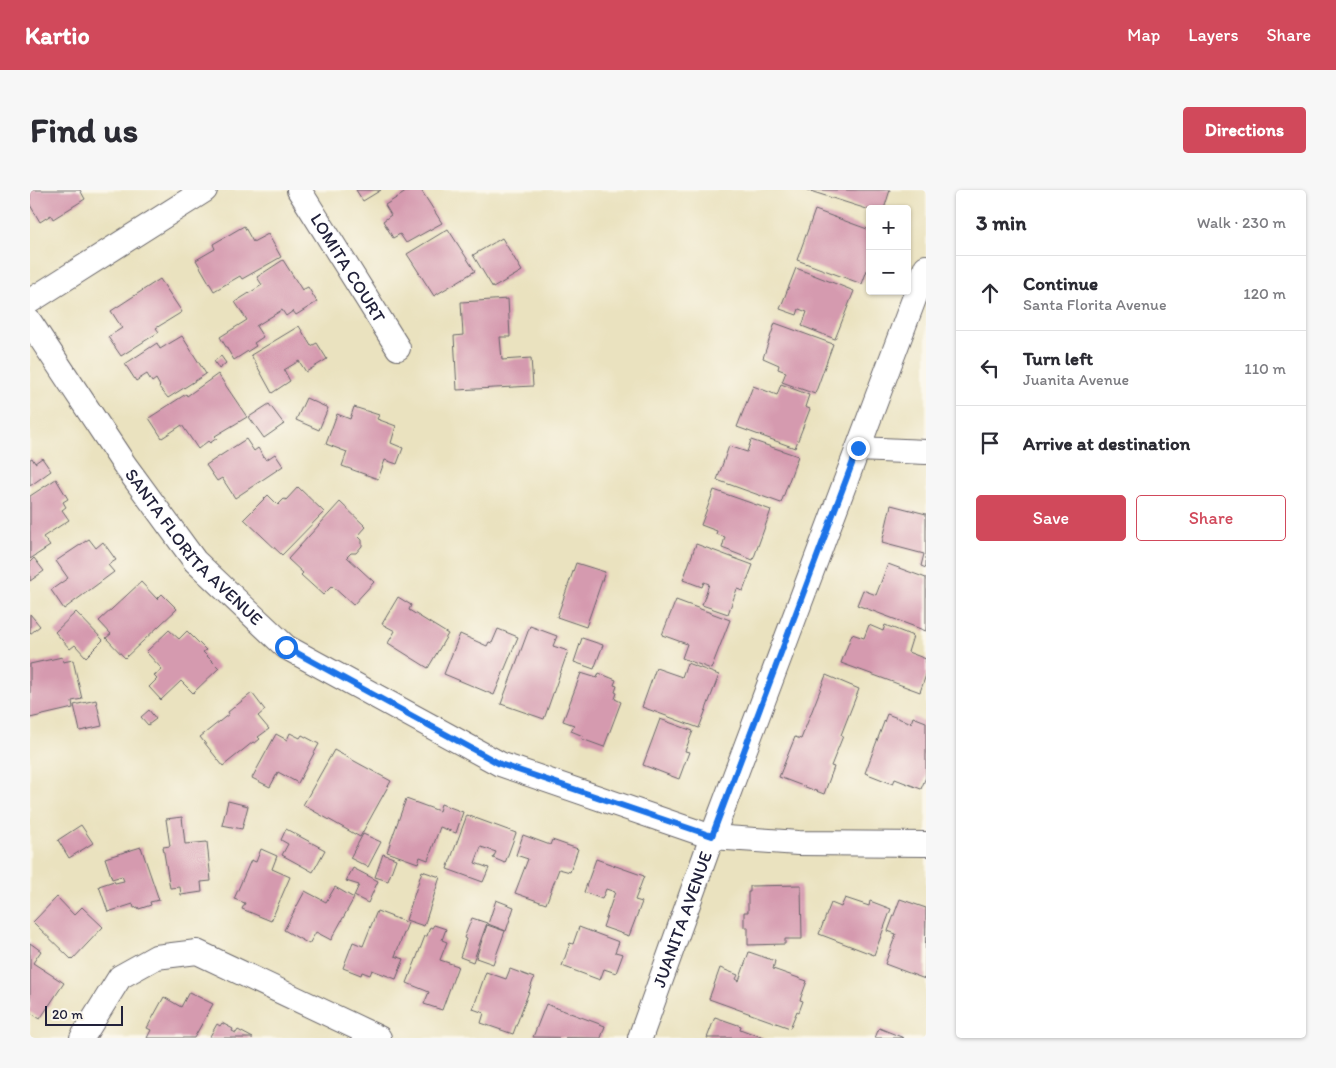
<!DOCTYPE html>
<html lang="en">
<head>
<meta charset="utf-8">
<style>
  body { margin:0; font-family:Itim,sans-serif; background:#f7f7f7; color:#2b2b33 }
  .controls { position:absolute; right:15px; top:15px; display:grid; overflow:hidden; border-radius:5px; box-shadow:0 1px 4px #0004 }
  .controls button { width:45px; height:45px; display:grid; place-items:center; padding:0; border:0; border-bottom:1px solid #e1e1e2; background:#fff; color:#2b2b33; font:25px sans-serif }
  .scale { position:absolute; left:15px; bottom:12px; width:78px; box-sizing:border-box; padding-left:5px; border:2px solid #22223b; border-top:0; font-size:14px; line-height:18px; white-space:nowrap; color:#22223b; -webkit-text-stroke:4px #fbf7ec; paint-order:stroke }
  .stop { position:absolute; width:15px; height:15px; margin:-11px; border:4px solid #1a73e8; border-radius:50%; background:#fff }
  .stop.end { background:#1a73e8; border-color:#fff; box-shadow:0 1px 5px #0008 }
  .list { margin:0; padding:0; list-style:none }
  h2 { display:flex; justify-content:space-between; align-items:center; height:65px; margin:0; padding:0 20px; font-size:21px }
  h2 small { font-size:16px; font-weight:400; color:#7c7c81 }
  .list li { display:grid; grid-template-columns:32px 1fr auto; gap:15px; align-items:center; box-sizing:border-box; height:75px; padding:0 20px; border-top:1px solid #e1e1e2 }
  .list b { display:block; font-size:19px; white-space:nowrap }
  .list p { margin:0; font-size:16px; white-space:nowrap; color:#7c7c81 }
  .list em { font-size:16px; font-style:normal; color:#7c7c81 }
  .actions { display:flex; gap:10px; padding:15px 20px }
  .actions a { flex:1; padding:11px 0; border:1px solid #d1495b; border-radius:5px; text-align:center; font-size:18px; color:#d1495b }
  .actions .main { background:#d1495b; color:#fff }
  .icon { flex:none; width:28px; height:28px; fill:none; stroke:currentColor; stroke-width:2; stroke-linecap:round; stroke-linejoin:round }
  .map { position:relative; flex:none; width:896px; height:848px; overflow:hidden; border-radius:5px }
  header { display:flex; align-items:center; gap:30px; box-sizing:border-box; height:70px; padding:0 25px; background:#d1495b; color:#fff }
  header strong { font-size:24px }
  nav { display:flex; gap:28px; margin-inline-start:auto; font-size:18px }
  .intro { display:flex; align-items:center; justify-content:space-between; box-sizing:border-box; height:120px; padding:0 30px }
  h1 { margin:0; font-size:35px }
  .button { padding:12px 22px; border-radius:5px; background:#d1495b; color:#fff; font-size:18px; font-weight:700 }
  main { display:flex; gap:30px; padding:0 30px }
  aside { flex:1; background:#fff; border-radius:5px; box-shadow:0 1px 4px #0004 }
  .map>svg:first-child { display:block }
  .building { fill:#d59aaf }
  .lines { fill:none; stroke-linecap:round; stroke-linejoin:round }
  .street-casing { stroke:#686569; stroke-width:26 }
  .street { stroke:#fff; stroke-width:24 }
  .route { stroke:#1a73e8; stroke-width:6 }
  .labels { text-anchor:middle; stroke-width:4; stroke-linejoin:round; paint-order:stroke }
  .street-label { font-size:18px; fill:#22223b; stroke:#fbf7ec }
</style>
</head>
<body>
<header>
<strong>Kartio</strong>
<nav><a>Map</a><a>Layers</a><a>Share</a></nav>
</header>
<div class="intro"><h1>Find us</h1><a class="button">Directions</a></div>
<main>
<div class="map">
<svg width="896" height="848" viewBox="0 0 896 848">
  <rect width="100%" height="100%" fill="#fbf7ec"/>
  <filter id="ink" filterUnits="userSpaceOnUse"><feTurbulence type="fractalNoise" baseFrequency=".02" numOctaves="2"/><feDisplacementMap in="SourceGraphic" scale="10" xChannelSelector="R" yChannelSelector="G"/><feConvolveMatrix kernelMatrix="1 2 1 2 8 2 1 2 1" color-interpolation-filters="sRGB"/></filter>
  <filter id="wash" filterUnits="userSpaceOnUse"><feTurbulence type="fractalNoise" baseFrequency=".0096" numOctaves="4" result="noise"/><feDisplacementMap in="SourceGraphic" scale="20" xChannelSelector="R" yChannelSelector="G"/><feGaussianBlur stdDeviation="1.12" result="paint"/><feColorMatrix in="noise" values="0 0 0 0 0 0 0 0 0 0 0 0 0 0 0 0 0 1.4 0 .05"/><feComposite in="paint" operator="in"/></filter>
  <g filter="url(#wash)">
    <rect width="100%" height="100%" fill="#eae2bf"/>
    <g id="blocks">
      <!-- building -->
      <g class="building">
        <polygon points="0,0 50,0 55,9 23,29 21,25 10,32 0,15"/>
        <polygon points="326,0 351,0 333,11"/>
        <polygon points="379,0 391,0 412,33 376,53 370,44 363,48 353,31 361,25 355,15"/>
        <polygon points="777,0 860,0 854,19 840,20"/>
        <polygon points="785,20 840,40 840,72 832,94 767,70"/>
        <polygon points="214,36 223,52 238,44 251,67 212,89 210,86 184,101 166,70 185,59 183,54"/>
        <polygon points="418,39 445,81 404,106 377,64"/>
        <polygon points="472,48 492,81 463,98 443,65"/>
        <polygon points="253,70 272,100 278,97 287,112 266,125 263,121 256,126 252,120 226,136 233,147 224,153 226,156 204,170 190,147 217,130 205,112 232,95 227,87"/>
        <polygon points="766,78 824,101 805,149 772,136 777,122 769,119 767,125 750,119"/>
        <polygon points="130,89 152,122 126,138 129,142 91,166 78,147 92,138 81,121"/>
        <polygon points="478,109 480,147 470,147 472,170 501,168 503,196 427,200 424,146 433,145 431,112"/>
        <polygon points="745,133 803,154 785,204 752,192 756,182 748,179 749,175 733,168"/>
        <polygon points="269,136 281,156 287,153 297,169 276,182 269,171 254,180 260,191 242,203 221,165"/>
        <polygon points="152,146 176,184 138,208 129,197 130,196 126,189 122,192 117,184 106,191 95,174 127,153 130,159"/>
        <polygon points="191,166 196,173 189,179 184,171"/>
        <polygon points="188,184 217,227 185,246 187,248 180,253 178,251 168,259 152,235 132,248 119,228 156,204 157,206"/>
        <polygon points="751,194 779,205 775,217 780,219 765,258 707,237 723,196 747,205"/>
        <polygon points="276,208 298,218 289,240 266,230"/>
        <polygon points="239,214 254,234 234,248 219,227"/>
        <polygon points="324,217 349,225 347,229 366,236 361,253 373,258 367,274 355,270 348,289 312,276 317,262 296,254 307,224 320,229"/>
        <polygon points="216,249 224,261 228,258 236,270 245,264 253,276 205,308 192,288 187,291 176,275"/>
        <polygon points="721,250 768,266 751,313 687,290 699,256 717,262"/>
        <polygon points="2,268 5,273 12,268 21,281 0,296 0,269"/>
        <polygon points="26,289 38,309 33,312 36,317 32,320 39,330 13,347 20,356 0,369 0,306"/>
        <polygon points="268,297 294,322 252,365 214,329 238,305 248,315 254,309 256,310"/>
        <polygon points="684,300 741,320 723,370 692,358 695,347 686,344 687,341 671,335"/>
        <polygon points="310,312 336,337 328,346 332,350 332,356 326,363 321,363 317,367 344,392 323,415 302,396 293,405 271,385 273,383 258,369"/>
        <polygon points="861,315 896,324 896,378 891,376 894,364 852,353"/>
        <polygon points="59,349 66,358 73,352 86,370 78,375 84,382 34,419 21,400 38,388 26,371"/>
        <polygon points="666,354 723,375 713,401 707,399 698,424 672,415 679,394 674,392 672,397 653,390"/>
        <polygon points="4,368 14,381 0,391 0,372"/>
        <polygon points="546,373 575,382 556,437 527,427"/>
        <polygon points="858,374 896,388 896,441 827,415 833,400 846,405"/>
        <polygon points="111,392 127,409 132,404 147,419 95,468 76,448 81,444 69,431"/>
        <polygon points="368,407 381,415 379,420 418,444 398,478 358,453 365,441 352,434"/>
        <polygon points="646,410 700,430 681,479 652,468 657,454 632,445"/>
        <polygon points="46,422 73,450 56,467 45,455 40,459 25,442"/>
        <polygon points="0,424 10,436 0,444"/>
        <polygon points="839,435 853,441 855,435 883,446 878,462 896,469 896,485 890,502 811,473 822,444 834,448"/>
        <polygon points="500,436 527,446 523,456 538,461 514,529 471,514"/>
        <polygon points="468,439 488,447 464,505 414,484 430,444 457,456 459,452 462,453"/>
        <polygon points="139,440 149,449 157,441 176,460 173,462 189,478 163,503 151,491 131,510 119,497 127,489 124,486 132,479 116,462"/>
        <polygon points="552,448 573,455 564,479 544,472"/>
        <polygon points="32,467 33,472 43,470 52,509 42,511 43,518 0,528 0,474"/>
        <polygon points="657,473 689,485 669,538 612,517 626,478 652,487"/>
        <polygon points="551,483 567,488 569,483 586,490 584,495 587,496 585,502 587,503 585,509 591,512 574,557 552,549 553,546 541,541 544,535 533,531"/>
        <polygon points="796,485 829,499 811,545 813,546 801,576 804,577 794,604 749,587 765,547 771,549"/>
        <polygon points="222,503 235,520 228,526 239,539 228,547 230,549 225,553 223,552 193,576 170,547 199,524 198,522"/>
        <polygon points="66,510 72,536 50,541 44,515"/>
        <polygon points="119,520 126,529 118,535 111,527"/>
        <polygon points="857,524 881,533 883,527 896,532 896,587 891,599 865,589 863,594 835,583"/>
        <polygon points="630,529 663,541 655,561 659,562 649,589 613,575"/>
        <polygon points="260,543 270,548 272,545 289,554 268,593 248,582 240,597 222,588 246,544 257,550"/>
        <polygon points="304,560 361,591 330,647 273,615"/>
        <polygon points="376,609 409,621 411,614 433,622 426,643 410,637 398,670 390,667 388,673 357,662"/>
        <polygon points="198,611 218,616 212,639 192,635"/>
        <polygon points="437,625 486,643 475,673 463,668 466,662 451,657 445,673 459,678 453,692 417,679"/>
        <polygon points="152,627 155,654 177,652 181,691 171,692 172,702 151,705 150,697 140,698 133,657 140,656 136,629"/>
        <polygon points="51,635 63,653 39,668 28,650"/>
        <polygon points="256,639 295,660 283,682 252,665 258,654 251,650"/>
        <polygon points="333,644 351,652 338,677 320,668"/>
        <polygon points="493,645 520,655 522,650 548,659 540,682 529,679 516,714 485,703 498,669 486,665"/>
        <polygon points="111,657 129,710 120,712 121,715 109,719 108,717 104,718 103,714 78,722 69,696 84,691 85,693 94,691 92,686 82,689 75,668"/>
        <polygon points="231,659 247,666 242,679 260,687 241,731 212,719 215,713 204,709 221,670 226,672"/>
        <polygon points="353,664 366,669 358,691 345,687"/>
        <polygon points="566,669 614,686 605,710 612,712 599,746 573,737 585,702 576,699 572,709 554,702"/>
        <polygon points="323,678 348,691 338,713 324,706 329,695 316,691"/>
        <polygon points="392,681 410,687 394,736 376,730"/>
        <polygon points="771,695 772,749 755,749 755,754 718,755 718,737 714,737 714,722 718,722 718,702 720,702 720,696"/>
        <polygon points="305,697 324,708 301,750 286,742 279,754 254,740 275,701 296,712"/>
        <polygon points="27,707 44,725 52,717 73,737 42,770 3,732"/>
        <polygon points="815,708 839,716 840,711 861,719 844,765 789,744 801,713 811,717"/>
        <polygon points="870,709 896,718 895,789 855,774 866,744 858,741"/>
        <polygon points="466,710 484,717 476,741 458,734"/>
        <polygon points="347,721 378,733 365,766 374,769 366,789 342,780 340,785 332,782 331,785 313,778 323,752 333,756"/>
        <polygon points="442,728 457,733 443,772 430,767 436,749 434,748"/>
        <polygon points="404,735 416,739 412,750 417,752 410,770 428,776 412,820 394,814 399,802 377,793 395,746 397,746 400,737 402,738"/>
        <polygon points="457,735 475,741 463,774 446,768"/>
        <polygon points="549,737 589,752 585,762 593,764 586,783 574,779 570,790 532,776 540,753 543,754"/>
        <polygon points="0,753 11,761 3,773 34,793 10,829 0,822"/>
        <polygon points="719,762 745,771 743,779 777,791 770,810 773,811 769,822 767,821 760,838 679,809 690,778 708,785 706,789 709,791"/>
        <polygon points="480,779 504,788 483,844 451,833 454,823 443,819 456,782 476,789"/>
        <polygon points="159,802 183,814 164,848 117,848 121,840 117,838 134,807 151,817"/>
        <polygon points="516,814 575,836 571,848 503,847"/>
        <polygon points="685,827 711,836 710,839 734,848 677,848"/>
        <polygon points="192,833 203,839 202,841 206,843 208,840 223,848 179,848 187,834 190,836"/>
        <polygon points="849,838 874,848 845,848"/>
      </g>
    </g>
  </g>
  <g filter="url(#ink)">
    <use href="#blocks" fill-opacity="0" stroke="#686569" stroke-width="1"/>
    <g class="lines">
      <!-- street casing -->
      <g class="street-casing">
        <g id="street">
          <path id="s1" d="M269,0l99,158"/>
          <polyline points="0,111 175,0"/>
          <path id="s2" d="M0,132l94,142 71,97 91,86 214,117 212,73 86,6 128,1"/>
          <polyline points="828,259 896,262"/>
          <polyline points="52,848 90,787 126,767 167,762 349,848"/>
          <path id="s3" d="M610,848l72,-201 214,-570"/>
        </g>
      </g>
      <!-- street -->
      <use href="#street" class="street"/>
    </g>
  </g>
  <g class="lines" filter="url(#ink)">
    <!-- route -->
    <polyline class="route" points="256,457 470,574 682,646 828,258"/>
  </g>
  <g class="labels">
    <!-- street labels -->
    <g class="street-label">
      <text dy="6" stroke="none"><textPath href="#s1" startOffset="92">LOMITA COURT</textPath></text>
      <text dy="6" stroke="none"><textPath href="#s2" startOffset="279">SANTA FLORITA AVENUE</textPath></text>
      <text dy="6" stroke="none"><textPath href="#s3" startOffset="126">JUANITA AVENUE</textPath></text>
    </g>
  </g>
</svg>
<div class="controls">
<button>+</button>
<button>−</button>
</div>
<div class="scale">20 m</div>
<div class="stop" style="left:256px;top:457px"></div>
<div class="stop end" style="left:828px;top:258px"></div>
</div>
<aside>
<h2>3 min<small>Walk · 230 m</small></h2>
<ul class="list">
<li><svg class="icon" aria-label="ahead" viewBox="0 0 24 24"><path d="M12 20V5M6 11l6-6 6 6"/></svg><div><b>Continue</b><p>Santa Florita Avenue</p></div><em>120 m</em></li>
<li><svg class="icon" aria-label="left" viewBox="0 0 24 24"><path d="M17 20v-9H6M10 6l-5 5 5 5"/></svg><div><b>Turn left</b><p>Juanita Avenue</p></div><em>110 m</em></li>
<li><svg class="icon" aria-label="arrive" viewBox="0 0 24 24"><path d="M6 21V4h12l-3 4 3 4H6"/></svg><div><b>Arrive at destination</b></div></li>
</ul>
<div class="actions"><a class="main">Save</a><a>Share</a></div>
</aside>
</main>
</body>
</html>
